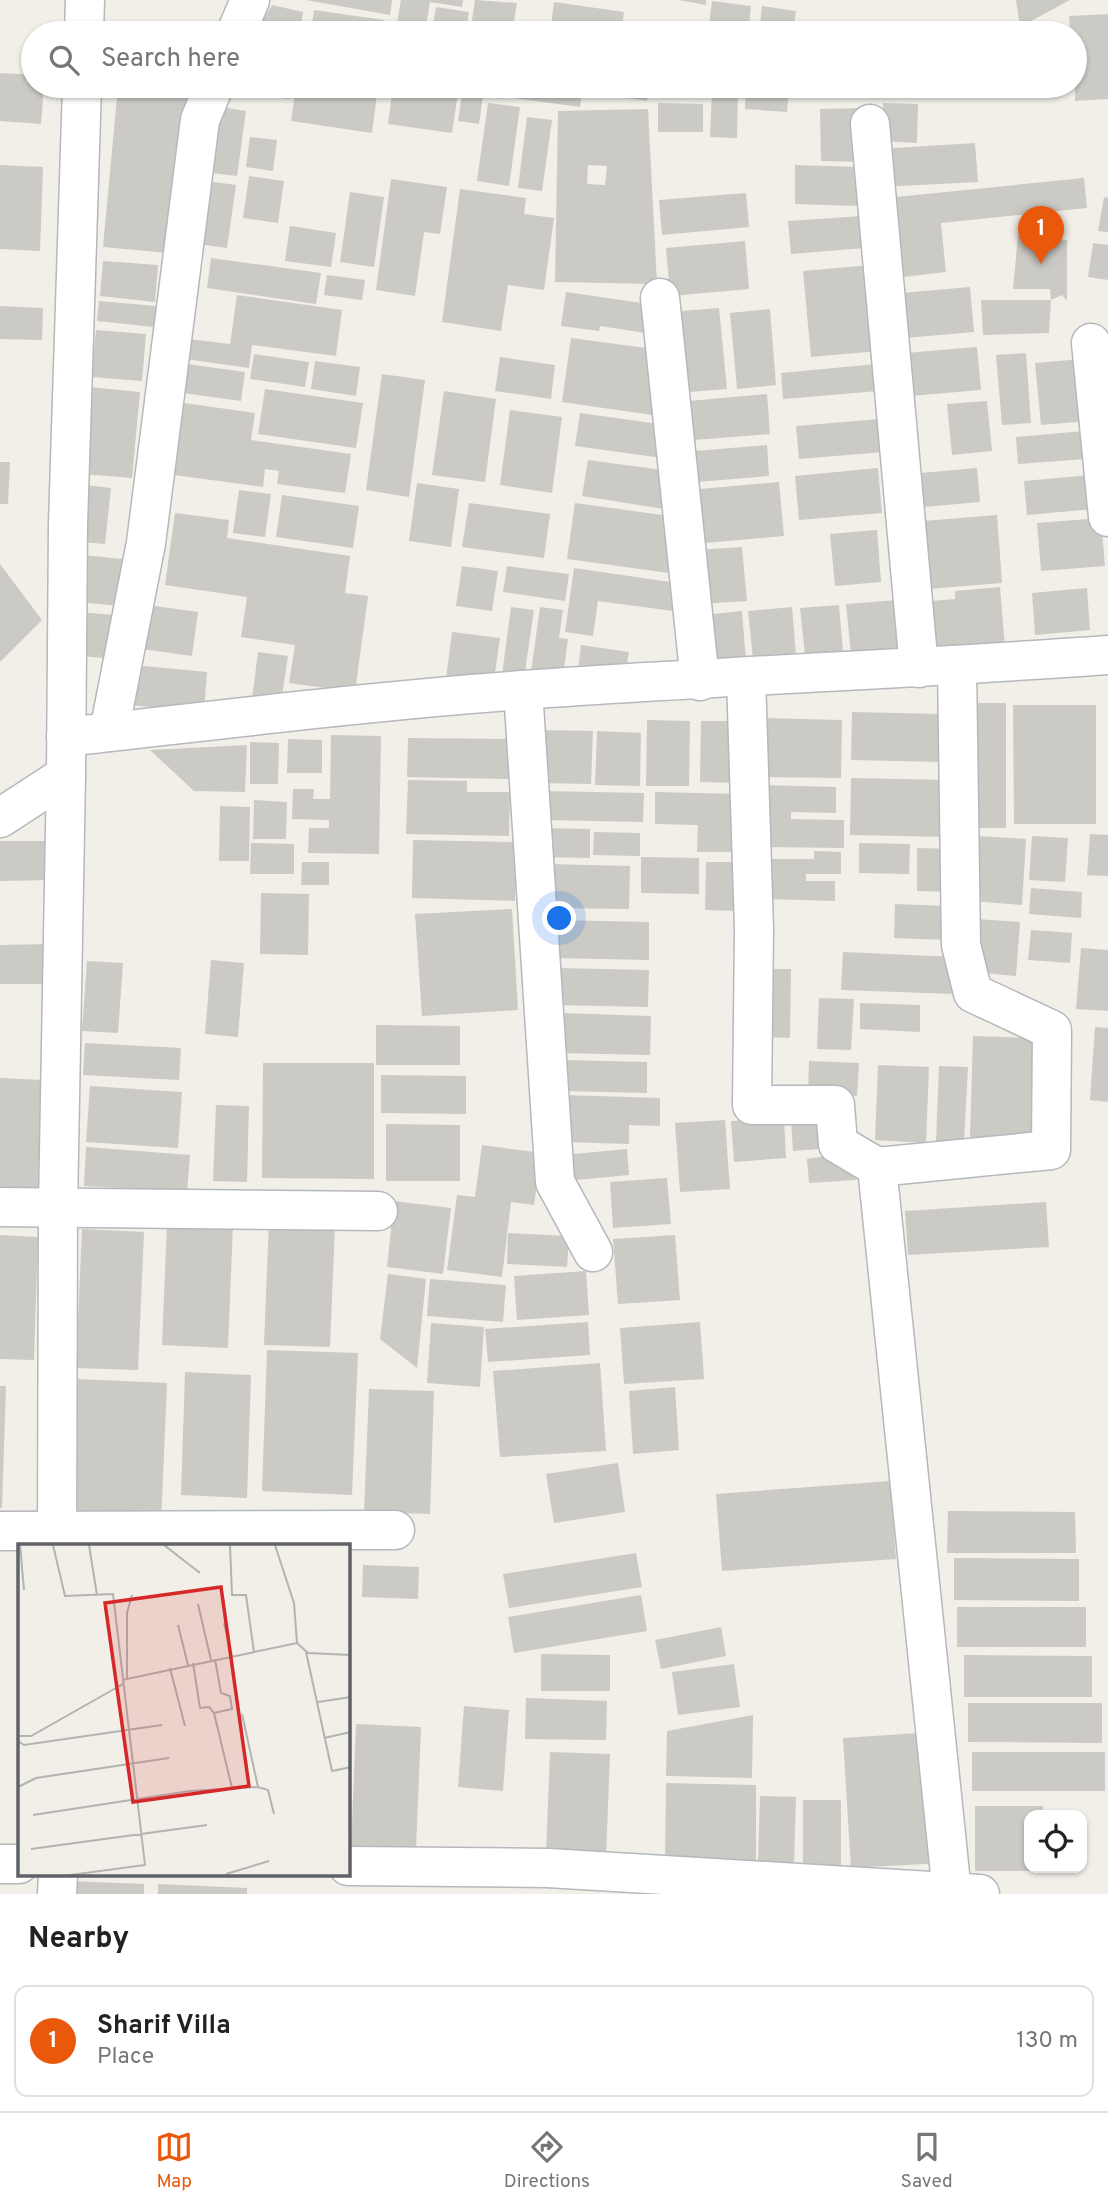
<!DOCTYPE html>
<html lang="en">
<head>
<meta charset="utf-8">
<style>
  body { margin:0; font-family:Overpass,sans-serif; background:#f6f6f6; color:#222 }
  .controls { position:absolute; right:21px; bottom:21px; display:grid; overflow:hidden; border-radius:14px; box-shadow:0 2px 5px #0004 }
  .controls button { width:63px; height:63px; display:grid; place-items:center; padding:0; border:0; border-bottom:2px solid #e0e0e0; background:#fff; color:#222; font:35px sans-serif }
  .you { position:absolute; left:560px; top:919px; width:24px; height:24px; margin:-18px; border:5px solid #fff; border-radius:50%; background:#1a73e8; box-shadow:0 0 0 10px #1a73e833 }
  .badge { display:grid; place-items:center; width:46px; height:46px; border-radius:50%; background:#ea580c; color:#fff; font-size:23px; font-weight:700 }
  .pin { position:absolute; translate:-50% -58px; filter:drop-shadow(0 2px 4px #0008) }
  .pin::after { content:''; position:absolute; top:37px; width:24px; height:21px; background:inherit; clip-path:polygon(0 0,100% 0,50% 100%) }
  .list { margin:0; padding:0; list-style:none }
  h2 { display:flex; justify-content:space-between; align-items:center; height:91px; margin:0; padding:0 28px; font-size:30px }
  h2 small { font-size:23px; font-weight:400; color:#767676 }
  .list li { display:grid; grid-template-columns:46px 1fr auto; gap:21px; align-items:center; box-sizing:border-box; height:112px; margin:0 14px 14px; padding:0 14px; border:2px solid #e0e0e0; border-radius:14px }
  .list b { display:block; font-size:26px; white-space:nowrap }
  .list p { margin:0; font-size:23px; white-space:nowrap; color:#767676 }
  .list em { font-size:23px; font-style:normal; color:#767676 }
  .icon { flex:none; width:38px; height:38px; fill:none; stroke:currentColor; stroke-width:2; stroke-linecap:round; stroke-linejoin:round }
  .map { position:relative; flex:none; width:1108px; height:1894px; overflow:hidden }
  .search { position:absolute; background:#fff; box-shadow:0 2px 5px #0004; left:21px; right:21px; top:21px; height:77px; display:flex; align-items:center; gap:18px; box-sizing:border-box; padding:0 24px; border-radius:38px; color:#767676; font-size:26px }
  .sheet { height:217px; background:#fff }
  nav { display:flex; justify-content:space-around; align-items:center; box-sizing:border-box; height:98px; border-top:2px solid #e0e0e0; background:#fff; font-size:19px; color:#767676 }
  nav a { display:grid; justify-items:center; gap:4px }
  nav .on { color:#ea580c }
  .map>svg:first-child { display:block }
  .building { fill:#cccac5; fill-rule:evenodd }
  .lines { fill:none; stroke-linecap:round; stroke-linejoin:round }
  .minor-casing { stroke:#b5b8bc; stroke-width:41 }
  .minor { stroke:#fff; stroke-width:38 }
  .inset-road { fill:none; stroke:#b3b3b1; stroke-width:2 }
  .view { fill:#d62828; fill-opacity:0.15; stroke:#d62828; stroke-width:3.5 }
  .inset-edge { fill:none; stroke:#5f6368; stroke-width:3.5 }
</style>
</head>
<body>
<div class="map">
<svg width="1108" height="1894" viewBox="0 0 1108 1894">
  <rect width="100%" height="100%" fill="#f1efe8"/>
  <!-- building -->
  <g class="building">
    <polygon points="306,0 392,0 390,15"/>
    <polygon points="401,0 463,0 462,7 430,2 425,33 395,33"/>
    <polygon points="475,0 517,3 512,33 470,33"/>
    <polygon points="679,0 706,0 706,5"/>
    <polygon points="1016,0 1070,0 1020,27"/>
    <polygon points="712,1 751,6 748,33 708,33"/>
    <polygon points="554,2 624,12 621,33 550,33"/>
    <polygon points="272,5 303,12 300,33 255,33"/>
    <polygon points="762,6 796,11 793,33 759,33"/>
    <polygon points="436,7 469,12 466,33 432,33"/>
    <polygon points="314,10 384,20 383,33 311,33"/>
    <polygon points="1108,14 1108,99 1075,101 1075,33 1070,33 1069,16"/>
    <polygon points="0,73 33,75 33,86 44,86 41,124 0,121"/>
    <polygon points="118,86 194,86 179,254 103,247"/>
    <polygon points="242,86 292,86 290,99 241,92"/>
    <polygon points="296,86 378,86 372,133 291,121"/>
    <polygon points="393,86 459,86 452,133 388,124"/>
    <polygon points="463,86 505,86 503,99 483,96 479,124 458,121"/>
    <polygon points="514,86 583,86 580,107 513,98"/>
    <polygon points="590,86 649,86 647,101 589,92"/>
    <polygon points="746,86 789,88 787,112 745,109"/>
    <polygon points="712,90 738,91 737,138 710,137"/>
    <polygon points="488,103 520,107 509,186 477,181"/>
    <polygon points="658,103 703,104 703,132 658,132"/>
    <polygon points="883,103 918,104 917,143 882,141"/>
    <polygon points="221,107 246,111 237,176 212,173"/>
    <polygon points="863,108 863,162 821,161 820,109"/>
    <path d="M648,109l9,175 -102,-2 3,-171zM588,165l19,1 -2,19 -18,-1z"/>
    <polygon points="527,117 552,120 542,191 518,188"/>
    <polygon points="250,137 277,140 273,171 246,167"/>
    <polygon points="975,143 978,182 881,187 879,149"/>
    <polygon points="0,165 43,167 40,251 0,249"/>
    <polygon points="795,165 860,167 859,206 795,204"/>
    <polygon points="249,176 284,181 278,223 243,218"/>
    <polygon points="1084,178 1087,208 941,223 946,272 895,278 886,198"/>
    <polygon points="391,179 447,187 440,234 424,232 415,296 376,290"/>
    <polygon points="207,181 236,185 227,248 198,244"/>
    <polygon points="460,189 526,198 524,214 554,218 544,290 508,285 501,331 442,322"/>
    <polygon points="350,192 384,197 374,267 340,262"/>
    <polygon points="746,193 749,227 662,235 659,200"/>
    <polygon points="1104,197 1108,198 1108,232 1098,231"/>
    <polygon points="862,216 865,248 791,254 788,221"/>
    <polygon points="290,226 336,233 331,267 285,261"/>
    <polygon points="1018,236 1067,240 1067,301 1062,295 1051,300 1050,289 1013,289"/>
    <polygon points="745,241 749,289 670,296 666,248"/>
    <polygon points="1093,243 1108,245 1108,280 1088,277"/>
    <polygon points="211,258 321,273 316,304 207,288"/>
    <polygon points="103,261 158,265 155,302 100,296"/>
    <polygon points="871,265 879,351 811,357 803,271"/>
    <polygon points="327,275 365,280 362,300 324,295"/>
    <polygon points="970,287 974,332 905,338 901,293"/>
    <polygon points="566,292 656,305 652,334 600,326 599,331 561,326"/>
    <polygon points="237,295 342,310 336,356 252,345 249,368 186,359 189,339 230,344"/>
    <polygon points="981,300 1051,300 1049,333 983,335"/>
    <polygon points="99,301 156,306 154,327 97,321"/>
    <polygon points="0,306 43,308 42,340 0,339"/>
    <polygon points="719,308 727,389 676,393 669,312"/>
    <polygon points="770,309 776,385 737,389 730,313"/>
    <polygon points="96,330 146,334 142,381 91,377"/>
    <polygon points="571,338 661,350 652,415 562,402"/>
    <polygon points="977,347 981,390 910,396 906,353"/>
    <polygon points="1026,353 1031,423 1002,425 996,355"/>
    <polygon points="254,354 309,362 305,387 250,379"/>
    <polygon points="500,357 555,365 551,399 495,391"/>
    <polygon points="1082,359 1088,421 1041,425 1035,363"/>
    <polygon points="315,361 360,367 356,396 311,389"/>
    <polygon points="180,363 245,372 241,401 176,392"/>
    <polygon points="876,364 878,391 783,399 781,373"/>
    <polygon points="382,374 425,380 409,497 366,490"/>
    <polygon points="89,387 140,392 132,478 81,474"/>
    <polygon points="265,389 363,403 356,448 258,434"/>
    <polygon points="444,391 496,399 485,482 432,475"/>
    <polygon points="767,394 770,434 681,441 677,402"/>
    <polygon points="987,401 992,451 952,455 947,404"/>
    <polygon points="177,402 255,413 251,440 351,454 345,493 277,484 279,471 265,469 263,487 167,474"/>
    <polygon points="510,410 562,417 552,493 500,485"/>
    <polygon points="580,413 666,425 662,458 575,446"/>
    <polygon points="880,419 883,452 799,459 796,426"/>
    <polygon points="1084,431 1086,459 1018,464 1016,437"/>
    <polygon points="767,445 769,476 685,483 683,452"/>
    <polygon points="588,460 670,471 664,509 582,496"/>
    <polygon points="0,462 10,462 8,504 0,504"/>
    <polygon points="878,468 882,513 799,520 795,476"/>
    <polygon points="977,468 980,502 912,508 909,474"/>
    <polygon points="1091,475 1094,509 1027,515 1024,481"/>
    <polygon points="779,482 784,536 694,544 689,490"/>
    <polygon points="417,483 459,489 451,547 409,541"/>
    <polygon points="85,485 111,488 105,544 80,542"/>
    <polygon points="239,490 271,494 265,537 233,533"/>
    <polygon points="282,495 359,506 353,548 276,537"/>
    <polygon points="469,503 550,514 544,558 462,547"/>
    <polygon points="575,503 677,517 669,573 567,559"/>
    <polygon points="175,513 229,520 227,538 350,556 345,593 368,596 355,692 289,683 295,645 241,637 247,597 165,585"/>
    <polygon points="997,515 1002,583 916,590 911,522"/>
    <polygon points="1101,518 1105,566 1041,571 1037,523"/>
    <polygon points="877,530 881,582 835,586 830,534"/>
    <polygon points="742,547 747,601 701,604 696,550"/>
    <polygon points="83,555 123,559 119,606 79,602"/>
    <polygon points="0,564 42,620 0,662"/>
    <polygon points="462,566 498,571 492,611 456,606"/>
    <polygon points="507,566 569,574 565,601 503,592"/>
    <polygon points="574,568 677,583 673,611 598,601 593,636 565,632"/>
    <polygon points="1000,587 1005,647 924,654 920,602 955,599 955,591"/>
    <polygon points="1087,588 1090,630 1035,635 1032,593"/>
    <polygon points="898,600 902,651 851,655 846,604"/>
    <polygon points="148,605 198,612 192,656 142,649"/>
    <polygon points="839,605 843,651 805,655 800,608"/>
    <polygon points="511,607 534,610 524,678 502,675"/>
    <polygon points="540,607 563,610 559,638 568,639 563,676 531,672"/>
    <polygon points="792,607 796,655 753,659 748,611"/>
    <polygon points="742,611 746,661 708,664 704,615"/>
    <polygon points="76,612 116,615 112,659 72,655"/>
    <polygon points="452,632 500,638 493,686 446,679"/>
    <polygon points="581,645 629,652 625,676 578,670"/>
    <polygon points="258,652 288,656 281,703 252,699"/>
    <polygon points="133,665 207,672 204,712 129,705"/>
    <polygon points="969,703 1006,703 1006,828 970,828"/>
    <polygon points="1013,705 1096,705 1096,824 1014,824"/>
    <polygon points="852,712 942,714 941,762 851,760"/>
    <polygon points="763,718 842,720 841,778 762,777"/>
    <polygon points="647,720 690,721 689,786 646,786"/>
    <polygon points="701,721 739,721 738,783 700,782"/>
    <polygon points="539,730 593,731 591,784 538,783"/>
    <polygon points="597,731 641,733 640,786 595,785"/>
    <polygon points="331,735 381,736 379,854 308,853 309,828 329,828 329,820 292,819 293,789 314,789 313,799 330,799"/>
    <polygon points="408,738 509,739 508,779 407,777"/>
    <polygon points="288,739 322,740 322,773 287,773"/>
    <polygon points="250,742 279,743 278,784 250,784"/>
    <polygon points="247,745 245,792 194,791 150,750"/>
    <polygon points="851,778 951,780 950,837 850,835"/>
    <polygon points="408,780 467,781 467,792 510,792 509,836 406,834"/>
    <polygon points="759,785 836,787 836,813 791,812 791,819 844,820 844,848 757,847"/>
    <polygon points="544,791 644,793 643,822 543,820"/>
    <polygon points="655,792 740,794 739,852 697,852 698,825 655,824"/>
    <polygon points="254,800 287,802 286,839 253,839"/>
    <polygon points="220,806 250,807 249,861 219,861"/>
    <polygon points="542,828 590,829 590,858 541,857"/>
    <polygon points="594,832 640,833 640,856 593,855"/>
    <polygon points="1090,834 1108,835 1108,876 1087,875"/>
    <polygon points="977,836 1026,839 1022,905 973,901"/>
    <polygon points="1032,836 1068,838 1065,882 1029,880"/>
    <polygon points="413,840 516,842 515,901 412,898"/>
    <polygon points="0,841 55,841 55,880 0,881"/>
    <polygon points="251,843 294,844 294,874 250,874"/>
    <polygon points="859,843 910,844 909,874 859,873"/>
    <polygon points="917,848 952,849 951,892 917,891"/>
    <polygon points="814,851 841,852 841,874 806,874 806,881 835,881 835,901 768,899 769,859 814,859"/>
    <polygon points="641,857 699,858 699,894 641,893"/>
    <polygon points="302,862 329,862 329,885 301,885"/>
    <polygon points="706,862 741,862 739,911 705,910"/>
    <polygon points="548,864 630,866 629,909 548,908"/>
    <polygon points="1031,888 1082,892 1081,918 1029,914"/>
    <polygon points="261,893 309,894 308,955 260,954"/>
    <polygon points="895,904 948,906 946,940 894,938"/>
    <polygon points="512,909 518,1010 422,1016 415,914"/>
    <polygon points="976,919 1020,922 1016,976 972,972"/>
    <polygon points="555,920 649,922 649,960 554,958"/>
    <polygon points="1031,930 1072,933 1070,963 1028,960"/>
    <polygon points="50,944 50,984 0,984 0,945"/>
    <polygon points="1081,948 1108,950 1108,1011 1076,1009"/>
    <polygon points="843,952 956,957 955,994 841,990"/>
    <polygon points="211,960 244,963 238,1037 205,1034"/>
    <polygon points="87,961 123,963 118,1033 82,1031"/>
    <polygon points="557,968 649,970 648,1007 557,1005"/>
    <polygon points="766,969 791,969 790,1038 765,1037"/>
    <polygon points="819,998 854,999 851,1050 817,1049"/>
    <polygon points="860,1003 920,1005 920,1032 860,1029"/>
    <polygon points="561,1013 651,1016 650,1055 560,1053"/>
    <polygon points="376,1025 460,1026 460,1065 376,1065"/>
    <polygon points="1095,1027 1108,1028 1108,1102 1090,1100"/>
    <polygon points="973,1036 1034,1038 1031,1139 970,1137"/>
    <polygon points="85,1043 181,1048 179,1080 83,1075"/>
    <polygon points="563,1060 647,1062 647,1093 562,1091"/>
    <polygon points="809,1061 859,1063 857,1096 808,1094"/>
    <polygon points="263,1063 374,1063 374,1179 262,1178"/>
    <polygon points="878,1065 929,1067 926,1143 875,1140"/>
    <polygon points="939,1066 968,1067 964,1142 936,1141"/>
    <polygon points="381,1075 466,1076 466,1114 381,1113"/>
    <polygon points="0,1078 42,1080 37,1203 0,1202"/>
    <polygon points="90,1086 182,1092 178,1148 86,1142"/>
    <polygon points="564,1095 660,1098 660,1126 629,1125 629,1144 563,1142"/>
    <polygon points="216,1105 249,1106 247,1182 213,1181"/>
    <polygon points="829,1117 832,1148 793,1151 791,1120"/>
    <polygon points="784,1118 786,1158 734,1162 731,1121"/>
    <polygon points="725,1120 730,1189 680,1192 675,1123"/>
    <polygon points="386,1124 460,1125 460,1181 386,1181"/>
    <polygon points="482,1145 542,1153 534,1205 511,1202 502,1277 447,1270 457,1195 475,1197"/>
    <polygon points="86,1147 190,1155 187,1192 84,1186"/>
    <polygon points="627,1149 629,1175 566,1181 563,1155"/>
    <polygon points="839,1154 856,1180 809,1183 807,1159"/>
    <polygon points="667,1178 671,1224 613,1228 610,1182"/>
    <polygon points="394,1201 451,1208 443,1274 387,1267"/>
    <polygon points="1046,1202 1049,1247 908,1255 905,1211"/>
    <polygon points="269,1221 335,1224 330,1347 264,1345"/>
    <polygon points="167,1223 233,1225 228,1348 162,1345"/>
    <polygon points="82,1229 144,1232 138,1370 76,1368"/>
    <polygon points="508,1233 569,1236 567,1267 507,1264"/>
    <polygon points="0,1235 38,1237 34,1360 0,1359"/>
    <polygon points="675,1235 680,1300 618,1304 613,1239"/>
    <polygon points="586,1271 589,1315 517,1320 514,1276"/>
    <polygon points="388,1274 426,1279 417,1368 380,1339"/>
    <polygon points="430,1279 506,1285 503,1322 427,1316"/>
    <polygon points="588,1322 590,1355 488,1362 485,1329"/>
    <polygon points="700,1322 704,1379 624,1384 620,1328"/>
    <polygon points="431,1323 484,1327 480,1387 427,1383"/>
    <polygon points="267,1350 358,1353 352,1495 262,1491"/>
    <polygon points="600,1363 606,1451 500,1457 493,1371"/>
    <polygon points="185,1372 251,1375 247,1498 181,1495"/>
    <polygon points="76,1379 167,1383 161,1525 70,1521"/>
    <polygon points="0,1386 6,1386 2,1508 0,1508"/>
    <polygon points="675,1387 679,1450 633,1454 629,1391"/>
    <polygon points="369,1389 434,1391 430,1514 364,1512"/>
    <polygon points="618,1463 625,1512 554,1523 546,1474"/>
    <polygon points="890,1481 896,1559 722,1571 716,1494"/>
    <polygon points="948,1511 1075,1512 1076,1553 947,1553"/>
    <polygon points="636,1553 642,1587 509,1608 503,1574"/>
    <polygon points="954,1558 1079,1559 1079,1601 954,1600"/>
    <polygon points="363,1565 419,1567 418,1599 362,1597"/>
    <polygon points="641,1595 647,1631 514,1653 508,1617"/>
    <rect x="957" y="1607" width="129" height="40"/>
    <polygon points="721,1627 726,1656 661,1669 655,1640"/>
    <polygon points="541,1654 610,1655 610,1691 541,1691"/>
    <polygon points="964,1655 1092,1656 1092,1697 964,1697"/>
    <polygon points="734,1664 740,1707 678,1715 672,1672"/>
    <polygon points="526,1698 607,1701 606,1740 525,1739"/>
    <polygon points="968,1703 1102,1703 1102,1743 968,1742"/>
    <polygon points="464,1706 509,1710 503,1791 458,1787"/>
    <polygon points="753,1715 752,1778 666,1776 667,1731"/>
    <polygon points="356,1724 421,1727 416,1850 351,1848"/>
    <polygon points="934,1732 943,1863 851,1868 843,1738"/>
    <polygon points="550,1752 610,1754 606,1857 546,1854"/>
    <rect x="972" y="1752" width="133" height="39"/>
    <polygon points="666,1783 756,1785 756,1862 665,1861"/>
    <polygon points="760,1796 796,1797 794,1865 758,1864"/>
    <rect x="803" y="1800" width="38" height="68"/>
    <polygon points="975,1806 1043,1806 1043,1815 1029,1815 1029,1868 1043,1868 1043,1871 975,1871"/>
    <polygon points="69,1881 144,1884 144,1894 69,1894"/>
    <polygon points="158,1884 247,1888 247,1894 158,1894"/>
  </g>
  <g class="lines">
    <!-- minor casing -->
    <g class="minor-casing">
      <g id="minor">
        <polyline points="84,33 85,0"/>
        <polyline points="236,33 250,0"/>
        <polyline points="870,124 919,668"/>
        <polyline points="660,298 700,681"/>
        <polyline points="1091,343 1108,517"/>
        <polyline points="746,677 754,929 752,1105 835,1105 838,1144 877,1167"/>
        <polyline points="523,690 555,1182 593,1252"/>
        <polyline points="109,732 146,543 200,120 214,86"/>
        <path d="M66,737c153,-17 305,-36 457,-47 195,-14 390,-21 585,-35"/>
        <polyline points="0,818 66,775"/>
        <polyline points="0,1207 378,1211"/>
        <polyline points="0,1531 395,1530"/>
        <polyline points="57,1546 58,1207 66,775 68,524 82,86"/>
        <polyline points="0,1864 19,1864"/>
        <polyline points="348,1866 548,1868 980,1894"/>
        <polyline points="952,1893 877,1167 1051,1150 1052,1030 973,993 961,945 957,666"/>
        <polyline points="57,1894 58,1875"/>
      </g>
    </g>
    <!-- minor -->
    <use href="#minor" class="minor"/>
  </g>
  <!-- overview -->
  <g transform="translate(18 1544)">
    <rect width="332" height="332" fill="#f1efe8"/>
    <path class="inset-road" d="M2,1l4,45M35,1l12,51 48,-2 32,271 -82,11M71,1l8,50M146,1l36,28M212,1l2,50h14l8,57M257,1l19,58 3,40M180,60l13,56M206,79l8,33M160,81l10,40M288,108l26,119 19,-4M197,115l6,34 9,3 2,13 -18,4 18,75M175,119l7,45 9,-1 5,6M152,124l15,58M109,135v-66l5,-18M104,136l175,-37 11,10 43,2M300,158l33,-5M224,170l16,73M0,192h13l92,-52M306,194l27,-6M0,197l6,4 138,-20M0,243l18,-9 133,-20M15,271l157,-24 68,-4 10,3 6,24M13,305l176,-24M208,330l43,-13"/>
    <path class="view" d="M203,43l28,199 -116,16 -28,-199z"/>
    <rect width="332" height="332" class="inset-edge"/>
  </g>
</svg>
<div class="controls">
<button><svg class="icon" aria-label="locate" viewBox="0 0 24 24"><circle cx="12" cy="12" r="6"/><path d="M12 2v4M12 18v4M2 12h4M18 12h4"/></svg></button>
</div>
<div class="you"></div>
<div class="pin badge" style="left:1041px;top:264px">1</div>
<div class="search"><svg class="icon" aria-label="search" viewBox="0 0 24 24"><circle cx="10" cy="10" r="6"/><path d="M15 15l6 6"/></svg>Search here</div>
</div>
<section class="sheet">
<h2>Nearby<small></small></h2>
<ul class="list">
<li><span class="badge">1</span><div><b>Sharif Villa</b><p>Place</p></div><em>130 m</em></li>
</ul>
</section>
<nav>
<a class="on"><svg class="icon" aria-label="map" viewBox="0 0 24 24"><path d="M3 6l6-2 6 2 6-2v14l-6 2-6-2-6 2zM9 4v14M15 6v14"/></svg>Map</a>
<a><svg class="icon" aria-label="directions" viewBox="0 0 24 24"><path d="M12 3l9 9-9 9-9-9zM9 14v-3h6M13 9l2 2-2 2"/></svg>Directions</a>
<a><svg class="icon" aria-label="saved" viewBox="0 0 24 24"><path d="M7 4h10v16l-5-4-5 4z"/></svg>Saved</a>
</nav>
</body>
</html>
